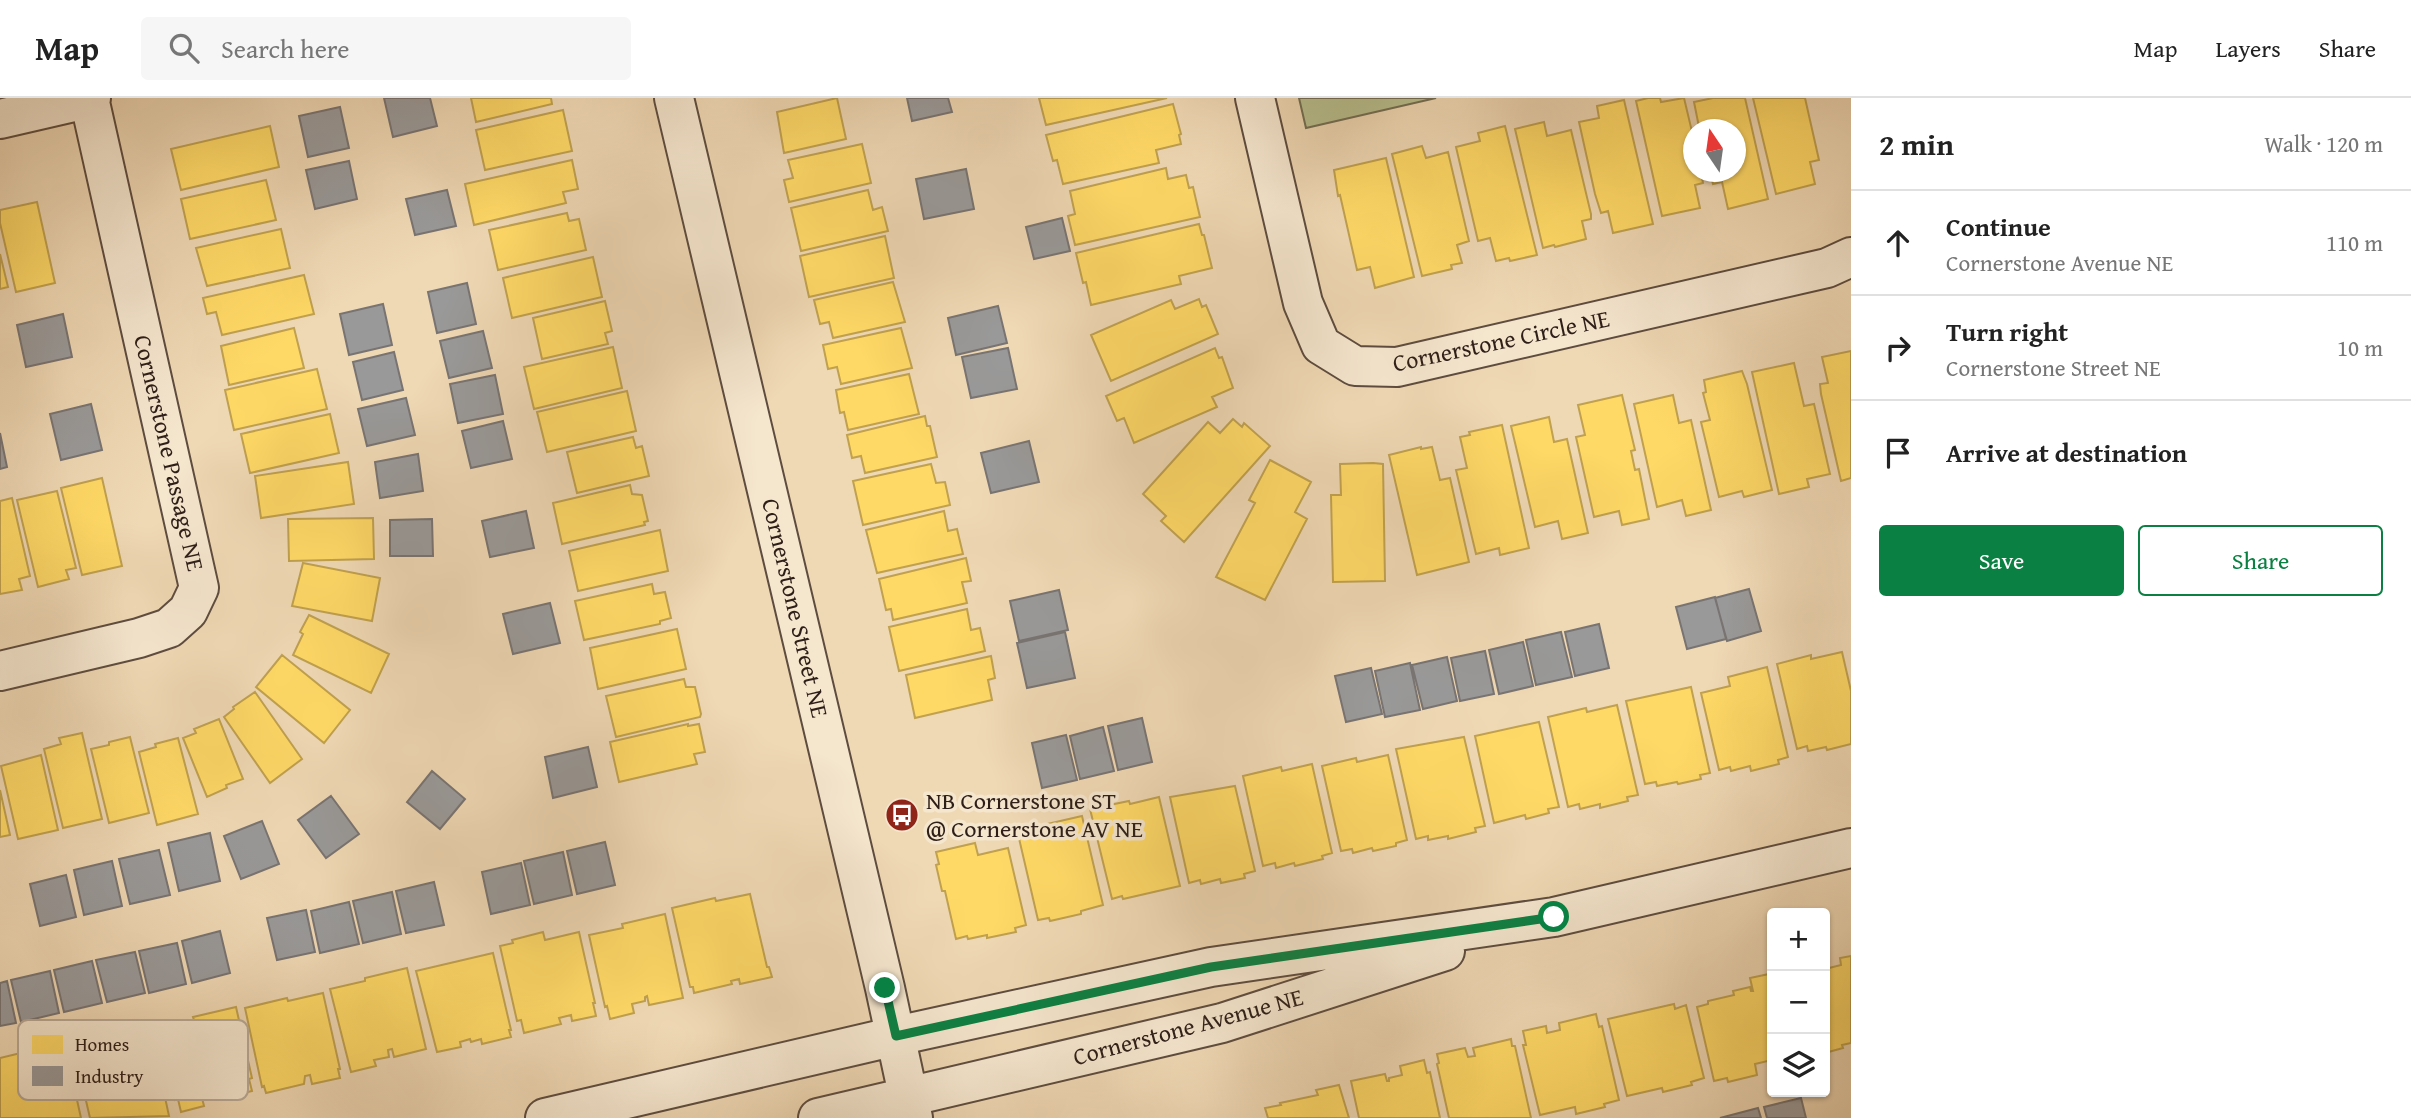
<!DOCTYPE html>
<html lang="en">
<head>
<meta charset="utf-8">
<style>
	body { margin:0; font-family:"Gentium Book Plus",serif; background:#f6f6f6; color:#222 }
	.controls { position:absolute; right:21px; bottom:21px; display:grid; overflow:hidden; border-radius:7px; box-shadow:0 2px 5px #0004 }
	.controls button { width:63px; height:63px; display:grid; place-items:center; padding:0; border:0; border-bottom:2px solid #e0e0e0; background:#fff; color:#222; font:35px sans-serif }
	.compass { position:absolute; left:1683px; top:21px; width:63px; height:63px; border-radius:50%; background:#fff; box-shadow:0 2px 5px #0004; rotate:347deg }
	.stop { position:absolute; width:21px; height:21px; margin:-16px; border:5px solid #0b8043; border-radius:50%; background:#fff }
	.stop.end { background:#0b8043; border-color:#fff; box-shadow:0 2px 7px #0008 }
	.list { margin:0; padding:0; list-style:none }
	h2 { display:flex; justify-content:space-between; align-items:center; height:91px; margin:0; padding:0 28px; font-size:30px }
	h2 small { font-size:23px; font-weight:400; color:#767676 }
	.list li { display:grid; grid-template-columns:46px 1fr auto; gap:21px; align-items:center; box-sizing:border-box; height:105px; padding:0 28px; border-top:2px solid #e0e0e0 }
	.list b { display:block; font-size:26px; white-space:nowrap }
	.list p { margin:0; font-size:23px; white-space:nowrap; color:#767676 }
	.list em { font-size:23px; font-style:normal; color:#767676 }
	.actions { display:flex; gap:14px; padding:21px 28px }
	.actions a { flex:1; padding:16px 0; border:2px solid #0b8043; border-radius:7px; text-align:center; font-size:24px; color:#0b8043 }
	.actions .main { background:#0b8043; color:#fff }
	.icon { flex:none; width:38px; height:38px; fill:none; stroke:currentColor; stroke-width:2; stroke-linecap:round; stroke-linejoin:round }
	.map { position:relative; flex:none; width:1851px; height:1020px; overflow:hidden }
	header { display:flex; align-items:center; gap:42px; box-sizing:border-box; height:98px; padding:0 35px; background:#fff; border-bottom:2px solid #e0e0e0 }
	header strong { font-size:33px }
	nav { display:flex; gap:38px; margin-inline-start:auto; font-size:24px }
	.search { width:490px; height:63px; background:#f6f6f6; display:flex; align-items:center; gap:18px; box-sizing:border-box; padding:0 24px; border-radius:7px; color:#767676; font-size:26px }
	main { display:flex }
	aside { flex:1; background:#fff }
	.map>svg:first-child { display:block }
	.green { fill:#b8bf8e; stroke:#736e53; stroke-width:2 }
	.homes { fill:#ffd966; stroke:#c0a14f; stroke-width:2 }
	.industry { fill:#999; stroke:#797472; stroke-width:2 }
	.lines { fill:none; stroke-linecap:round; stroke-linejoin:round }
	.minor-casing { stroke:#5e4c3f; stroke-width:42 }
	.tertiary-casing { stroke:#5e4c3f; stroke-width:42 }
	.minor { stroke:#f5e6ce; stroke-width:38 }
	.tertiary { stroke:#f5e6ce; stroke-width:38 }
	.route { stroke:#0b8043; stroke-width:9 }
	.labels { text-anchor:middle; stroke-width:7; stroke-linejoin:round; paint-order:stroke }
	.street-label { font-size:24px; fill:#2e1e18; stroke:#f5e6ce }
	.poi-label { font-size:24px; fill:#2e1e18; stroke:#f5e6ce; text-anchor:start }
	.key { fill:#f5e6ce; stroke:#b9aa97; stroke-width:2 }
	.key-label { font-size:19px; fill:#2e1e18 }
</style>
</head>
<body>
<header>
<strong>Map</strong>
<div class="search"><svg class="icon" aria-label="search" viewBox="0 0 24 24"><circle cx="10" cy="10" r="6"/><path d="M15 15l6 6"/></svg>Search here</div>
<nav><a>Map</a><a>Layers</a><a>Share</a></nav>
</header>
<main>
<div class="map">
<svg width="1851" height="1020" viewBox="0 0 1851 1020">
	<rect width="100%" height="100%" fill="#efd8b4"/>
	<filter id="stains"><feTurbulence type="fractalNoise" baseFrequency=".00286" numOctaves="4"/><feColorMatrix values="0 0 0 0 .2 0 0 0 0 .09 0 0 0 0 .02 0 0 0 .5 -.17"/></filter>
	<radialGradient id="worn" r=".72"><stop offset=".6" stop-color="#630" stop-opacity="0"/><stop offset="1" stop-color="#630" stop-opacity=".3"/></radialGradient>
	<!-- green -->
	<path class="green" d="M1299 0H1436L1306 30Z"/>
	<!-- homes -->
	<path class="homes" d="M471 0H551L552 6 476 24Z
		M837 0 846 41 784 55 777 14Z
		M1039 0H1167L1046 27Z
		M1648 0H1660L1661 4 1684 0 1694 42V74H1701L1703 85 1695 87 1700 110 1662 118 1636 3Z
		M1713 0H1745L1768 101 1728 111 1722 84 1713 86 1710 74H1736V32H1701L1699 29 1694 4Z
		M1753 0H1805L1819 62 1810 64 1815 86 1776 96Z
		M1624 2 1653 126 1613 135 1608 113 1601 115 1595 96 1579 24 1599 20 1597 8Z
		M1173 6 1181 36 1179 37 1181 46 1156 52 1159 65 1063 86 1057 62 1053 63 1046 37Z
		M563 12 572 53 485 72 476 32Z
		M1544 24 1547 38 1571 32 1591 116V121L1582 123 1586 141 1555 149 1554 147 1543 150 1515 31Z
		M270 28 279 69 181 92 171 51Z
		M1505 28 1537 157 1510 163 1509 160 1496 163 1490 140 1478 143 1456 49 1480 43 1478 35Z
		M862 46 871 85 789 104 784 82 793 80 788 62Z
		M1422 48 1426 60 1448 54 1469 143 1457 147 1462 165 1451 167 1452 171 1422 178 1392 56Z
		M1386 60 1414 179 1375 190 1370 169 1357 172 1340 97 1338 98 1334 72Z
		M572 62 578 91 563 94 566 105 474 127 465 86Z
		M1166 70 1168 81 1186 77 1189 90 1193 89 1200 119 1075 147 1068 118 1075 116 1070 93Z
		M266 82 276 122 190 141 181 101Z
		M868 92 873 112 882 109 888 133 801 153 791 110Z
		M37 104 55 185 16 194 0 125V112Z
		M567 115 569 123 579 121 586 152 498 172 489 132Z
		M1199 126 1202 137H1204L1212 170 1179 178 1181 186 1091 207 1086 184 1083 185 1076 155Z
		M281 131 290 170 207 188 196 150Z
		M885 138 894 180 809 199 800 158Z
		M0 156 8 189 0 191Z
		M593 159 602 199 512 220 503 180Z
		M304 177 314 216 222 237 216 214 207 216 203 200Z
		M893 184 905 224 833 240 829 224 820 226 814 202Z
		M1199 201 1202 209 1206 207 1218 236 1111 283 1091 237 1171 202 1175 211Z
		M605 203 612 233 605 235 608 246 542 261 533 220Z
		M294 230 304 270 229 287 221 248Z
		M901 230 912 270 841 286 837 269 828 271 823 247Z
		M613 249 622 290 534 311 524 269Z
		M1215 250 1219 260 1222 259 1233 290 1212 299 1217 309 1134 345 1124 320 1117 323 1106 298Z
		M1851 253V380L1841 383 1821 296 1820 286 1828 285 1822 259Z
		M1794 265 1804 308 1814 306 1830 376 1807 381 1809 389 1779 396 1752 274Z
		M317 271 327 311 234 332 225 292Z
		M1742 273 1747 286 1772 392 1744 399 1742 393 1719 399 1701 324 1710 322 1703 295 1706 294 1704 282Z
		M909 276 919 316 848 332 844 314 840 315 836 292Z
		M627 293 636 333 547 354 537 314Z
		M1622 297 1635 352 1631 353 1635 372 1639 371 1649 421 1622 427 1619 413 1594 419 1576 339 1585 337 1578 307Z
		M1673 297 1679 325 1691 322 1711 412 1686 418 1682 402 1657 409 1634 306Z
		M330 316 339 355 250 375 241 336Z
		M925 318 927 328H930L937 359 865 375 861 358 852 360 847 337Z
		M1549 319 1554 344 1567 341 1588 435 1562 441 1558 423 1535 429 1511 328Z
		M1233 321 1242 329 1244 325 1270 348 1184 444 1161 423 1166 418 1143 396 1208 324 1220 335Z
		M1502 327 1529 450 1500 457 1499 450 1476 456 1456 372 1467 370 1460 339 1470 337 1469 334Z
		M633 339 636 350 642 348 649 378 577 395 567 354Z
		M1421 349V351L1432 349 1440 382 1450 380 1469 464 1417 477 1389 357Z
		M1270 362 1311 384 1295 414 1307 421 1265 502 1216 479 1255 405 1249 402Z
		M348 364 354 406 261 420 255 378Z
		M1373 365 1383 366 1385 483 1333 484 1331 397H1341L1340 366Z
		M931 366 936 385 945 384 950 407 863 427 853 383Z
		M102 380 122 468 82 477 61 390Z
		M630 387 632 396 642 397 648 423 644 424 645 427 562 446 553 405Z
		M57 393 76 470 66 472 69 481 38 489 17 402Z
		M12 400 30 478 19 481 22 492 0 496V403Z
		M944 413 948 433 957 431 963 456 877 475 866 432Z
		M373 420 374 461 289 463 288 421Z
		M660 432 668 473 578 493 569 453Z
		M966 460 971 483 962 484 967 505 893 522 891 511 886 512 879 481Z
		M303 465 380 480 372 523 292 508Z
		M652 486 654 496 665 494 671 520 660 523V526L584 542 575 503Z
		M967 511 971 532 980 530 985 553 899 573 889 529Z
		M309 517 389 556 371 595 293 557 303 536 300 534Z
		M677 531 686 571 598 591 590 550Z
		M1842 554 1851 593V646L1827 652 1826 649 1808 653 1807 648 1797 651 1777 566 1811 557V561Z
		M282 557 350 612 324 645 256 589Z
		M991 558 995 580 988 582 992 602 915 620 906 577Z
		M1767 569 1788 659 1778 662 1779 666 1751 673 1750 668 1731 673 1730 669 1719 672 1701 595 1730 588 1728 579Z
		M684 581 686 589H695L701 616 700 619 616 639 606 598Z
		M1691 589 1710 675 1700 677 1701 681 1678 686 1677 684 1657 688 1656 684 1645 686 1626 603Z
		M255 594 302 661 270 685 224 619 234 611 233 609Z
		M1617 607 1638 697 1627 699 1628 703 1600 710V706L1580 711 1579 706 1568 709 1548 619 1586 610 1587 614Z
		M219 621 243 681 226 687 227 690 207 699 183 640 196 635 194 631Z
		M1539 624 1559 709 1548 711 1549 715 1526 721 1525 717 1494 725 1475 638Z
		M688 626V628L699 626 705 654 694 656 697 666 619 684 610 644Z
		M82 635 102 721 63 730 44 651 61 646 59 640Z
		M130 639 149 715 109 725 91 651 109 647V644Z
		M1464 639 1485 728 1475 730 1476 734 1448 741V738L1428 742V738L1416 741 1396 651Z
		M178 640 198 716 157 727 139 654 156 649 155 646Z
		M41 657 58 732 18 741 1 668Z
		M1388 657 1407 742 1396 745V748L1373 753 1372 750 1353 755 1352 751 1341 753 1322 668 1356 660 1357 664Z
		M1312 666 1332 755 1322 758 1323 761 1295 768 1294 765 1276 770 1275 765 1263 768 1243 678 1281 669 1282 673Z
		M1235 688 1255 773 1244 776 1245 780 1221 785 1220 781 1201 786 1200 782 1189 785 1170 699Z
		M0 692 10 737 0 739Z
		M1159 699 1180 788 1123 801 1122 798 1112 801 1090 711 1129 703 1130 706Z
		M1082 718 1103 807 1081 813V816L1050 823 1049 820 1038 822 1018 736 1047 730V726Z
		M975 745 978 757 1008 750 1026 827 1015 830 1016 834 987 840V837L968 841 967 838 956 841 945 793H942L936 767 939 766 936 754Z
		M750 796 767 869H769L772 879 740 886 739 881 731 883 732 886 694 895 693 889H690L672 810 715 800 716 803Z
		M665 816 683 900 649 907 647 898 645 899V903L632 906 634 915 610 921 607 908 605 909 589 837 623 830 622 826Z
		M543 834 545 842 579 834 595 905H593L596 918 572 923 571 917 559 920 561 926 524 935 521 922 517 923 500 848 513 845 512 842Z
		M493 855 511 932H509L511 939 482 946 481 941 471 944 470 941 460 944 461 949 437 954 416 873Z
		M1851 858V945L1842 947 1843 950 1825 955V871L1841 867 1840 860Z
		M407 870 426 951 394 959 392 951 388 952 389 959 374 962 376 968 351 974 330 891 365 883V880Z
		M1769 876 1772 888V962L1755 966 1757 977 1728 984 1727 980 1714 983 1697 909 1708 906V903L1734 897 1733 893 1750 889 1751 893H1753L1750 880Z
		M323 895 340 971H338L340 980 312 986 310 977 305 978 304 986 266 995 264 988 262 989 245 910 287 900 288 903Z
		M1674 906 1675 911 1686 907 1704 980 1691 984 1692 987 1663 994 1662 990 1627 998 1608 921Z
		M236 909 252 980 249 981 252 993 219 1001 217 991 215 992 216 997 202 1000 204 1008 181 1014 178 1001 175 1002 159 930 194 922 193 919Z
		M1596 916 1599 929 1602 928 1619 1002 1604 1006 1605 1009 1576 1016 1575 1009 1540 1017 1523 947H1526L1523 933 1546 928 1547 935 1560 932 1559 925Z
		M151 934 169 1018 90 1020 74 951Z
		M1511 941 1512 948H1515L1531 1020H1449L1437 966 1439 965 1437 956 1465 950 1468 959 1475 958 1473 950Z
		M66 952 81 1020H0V960L29 953 31 960Z
		M1424 962 1427 975 1430 974 1440 1020H1359L1351 983 1385 976 1387 983H1389V980L1402 977 1400 968Z
		M1339 987 1349 1020H1268L1265 1010 1281 1007 1280 1005 1318 997 1316 992Z"/>
	<!-- industry -->
	<path class="industry" d="M384 0H430L437 28 393 39Z
		M907 0H948L952 14 912 23Z
		M340 9 349 50 308 59 299 18Z
		M349 63 357 101 315 111 306 72Z
		M966 71 974 111 924 121 916 81Z
		M447 92 456 128 415 137 406 101Z
		M1062 120 1070 153 1034 161 1026 129Z
		M467 185 476 226 437 235 428 194Z
		M383 206 392 247 349 257 340 216Z
		M998 208 1007 245 956 257 948 220Z
		M63 216 72 259 26 269 17 227Z
		M483 233 492 270 449 280 440 243Z
		M1008 250 1017 291 971 300 962 259Z
		M394 254 403 292 362 302 353 264Z
		M495 277 503 316 458 325 450 286Z
		M406 300 415 337 367 348 358 311Z
		M91 306 102 352 61 362 50 316Z
		M503 323 512 361 471 370 462 333Z
		M0 335 7 369 0 371Z
		M1029 343 1039 384 991 395 981 355Z
		M418 356 423 393 380 400 375 364Z
		M526 413 534 450 490 459 482 423Z
		M432 421 433 458H390V422Z
		M1749 491 1761 533 1727 543 1715 500Z
		M1059 492 1068 532 1019 543 1010 503Z
		M1715 499 1726 541 1687 551 1676 509Z
		M550 505 560 545 513 556 503 516Z
		M1599 526 1609 570 1575 578 1565 534Z
		M1065 534 1075 580 1027 590 1017 545Z
		M1561 534 1572 579 1536 587 1526 542Z
		M1523 544 1533 588 1499 596 1489 552Z
		M1485 553 1494 596 1460 603 1451 560Z
		M1447 559 1457 603 1423 611 1412 567Z
		M1410 565 1420 612 1385 619 1375 573Z
		M1371 570 1382 616 1346 624 1335 578Z
		M1142 620 1152 664 1118 672 1108 628Z
		M1103 629 1114 673 1080 681 1070 638Z
		M1066 637 1077 682 1042 690 1032 645Z
		M588 649 597 689 553 700 545 659Z
		M432 673 465 701 440 731 407 704Z
		M331 698 359 736 326 760 298 722Z
		M262 723 279 766 241 781 224 738Z
		M210 735 220 783 179 793 168 745Z
		M605 744 615 787 577 796 567 753Z
		M159 752 170 797 130 806 119 761Z
		M563 754 572 797 534 806 524 763Z
		M112 763 122 808 84 817 74 772Z
		M521 765 530 807 491 816 482 774Z
		M66 777 76 819 40 828 30 786Z
		M434 784 444 827 406 835 396 793Z
		M392 794 401 836 363 845 353 803Z
		M349 804 359 846 320 855 311 813Z
		M306 812 315 854 277 862 267 820Z
		M220 833 230 875 192 885 182 843Z
		M177 845 186 886 149 895 139 853Z
		M135 854 145 895 107 904 96 862Z
		M92 863 102 905 64 914 54 872Z
		M50 873 59 915 21 924 11 882Z
		M7 883 16 925 0 928V885Z
		M1801 1000 1806 1020H1767L1764 1009Z
		M1758 1010 1761 1020H1720Z"/>
	<g class="lines">
		<defs>
			<path id="minor" d="M1255 0 1303 205 1321 247 1355 268 1397 269 1827 170 1851 159
				M0 21 91 0
				M0 573 139 540 169 530 188 513 199 490 89 0"/>
			<path id="tertiary" d="M674 0 885 890 913 1020
				M545 1020 896 938 1211 869 1554 819 1851 750
				M818 1020 1222 925 1445 853"/>
		</defs>
		<!-- minor casing -->
		<use href="#minor" class="minor-casing"/>
		<!-- tertiary casing -->
		<use href="#tertiary" class="tertiary-casing"/>
		<!-- minor -->
		<use href="#minor" class="minor"/>
		<!-- tertiary -->
		<use href="#tertiary" class="tertiary"/>
	</g>
	<g class="lines">
		<!-- route -->
		<path class="route" d="M885 890 896 938 1211 869 1554 819"/>
	</g>
	<!-- icons -->
	<defs>
		<symbol id="bus-disc" viewBox="-11 -11 22 22"><circle r="9.5" fill="#8f2418" stroke="#f5e6ce"/><path d="M-5-6H5V4H4V6H2V4H-2V6H-4V4H-5ZM-3.5-4V0h7V-4ZM-3.5 1.2v1.5H-2V1.2ZM2 1.2v1.5H3.5V1.2Z" fill="#fff"/></symbol>
	</defs>
	<g fill-rule="evenodd">
		<use href="#bus-disc" x="883" y="698" width="38" height="38"/>
	</g>
	<g class="labels">
		<!-- street labels -->
		<g class="street-label">
			<text transform="translate(1501 243) rotate(-12)" y="8">Cornerstone Circle NE</text>
			<text transform="translate(169 355) rotate(77)" y="8">Cornerstone Passage NE</text>
			<text transform="translate(795 510) rotate(77)" y="8">Cornerstone Street NE</text>
			<text transform="translate(1188 929) rotate(-15)" y="8">Cornerstone Avenue NE</text>
		</g>
		<!-- poi labels -->
		<g class="poi-label">
			<text x="926" y="711">NB Cornerstone ST<tspan x="926" dy="28">@ Cornerstone AV NE</tspan></text>
		</g>
	</g>
	<!-- legend -->
	<rect x="18" y="922" width="230" height="80" rx="10" class="key"/>
	<rect x="32" y="937" width="31" height="19" fill="#ffd966"/>
	<rect x="32" y="968" width="31" height="20" fill="#999"/>
	<g class="key-label">
		<text x="75" y="953">Homes</text>
		<text x="75" y="985">Industry</text>
	</g>
	<rect width="100%" height="100%" filter="url(#stains)"/>
	<rect width="100%" height="100%" fill="url(#worn)"/>
</svg>
<div class="controls">
<button>+</button>
<button>−</button>
<button><svg class="icon" aria-label="layers" viewBox="0 0 24 24"><path d="M12 4l9 5-9 5-9-5zM3 14l9 5 9-5"/></svg></button>
</div>
<svg class="compass" viewBox="-18 -18 36 36"><path d="M0-13l5 13h-10z" fill="#e53935"/><path d="M0 13l5-13h-10z" fill="#767676"/></svg>
<div class="stop" style="left:1554px;top:819px"></div>
<div class="stop end" style="left:885px;top:890px"></div>
</div>
<aside>
<h2>2 min<small>Walk · 120 m</small></h2>
<ul class="list">
<li><svg class="icon" aria-label="ahead" viewBox="0 0 24 24"><path d="M12 20V5M6 11l6-6 6 6"/></svg><div><b>Continue</b><p>Cornerstone Avenue NE</p></div><em>110 m</em></li>
<li><svg class="icon" aria-label="right" viewBox="0 0 24 24"><path d="M7 20v-9h11M14 6l5 5-5 5"/></svg><div><b>Turn right</b><p>Cornerstone Street NE</p></div><em>10 m</em></li>
<li><svg class="icon" aria-label="arrive" viewBox="0 0 24 24"><path d="M6 21V4h12l-3 4 3 4H6"/></svg><div><b>Arrive at destination</b></div></li>
</ul>
<div class="actions"><a class="main">Save</a><a>Share</a></div>
</aside>
</main>
</body>
</html>
